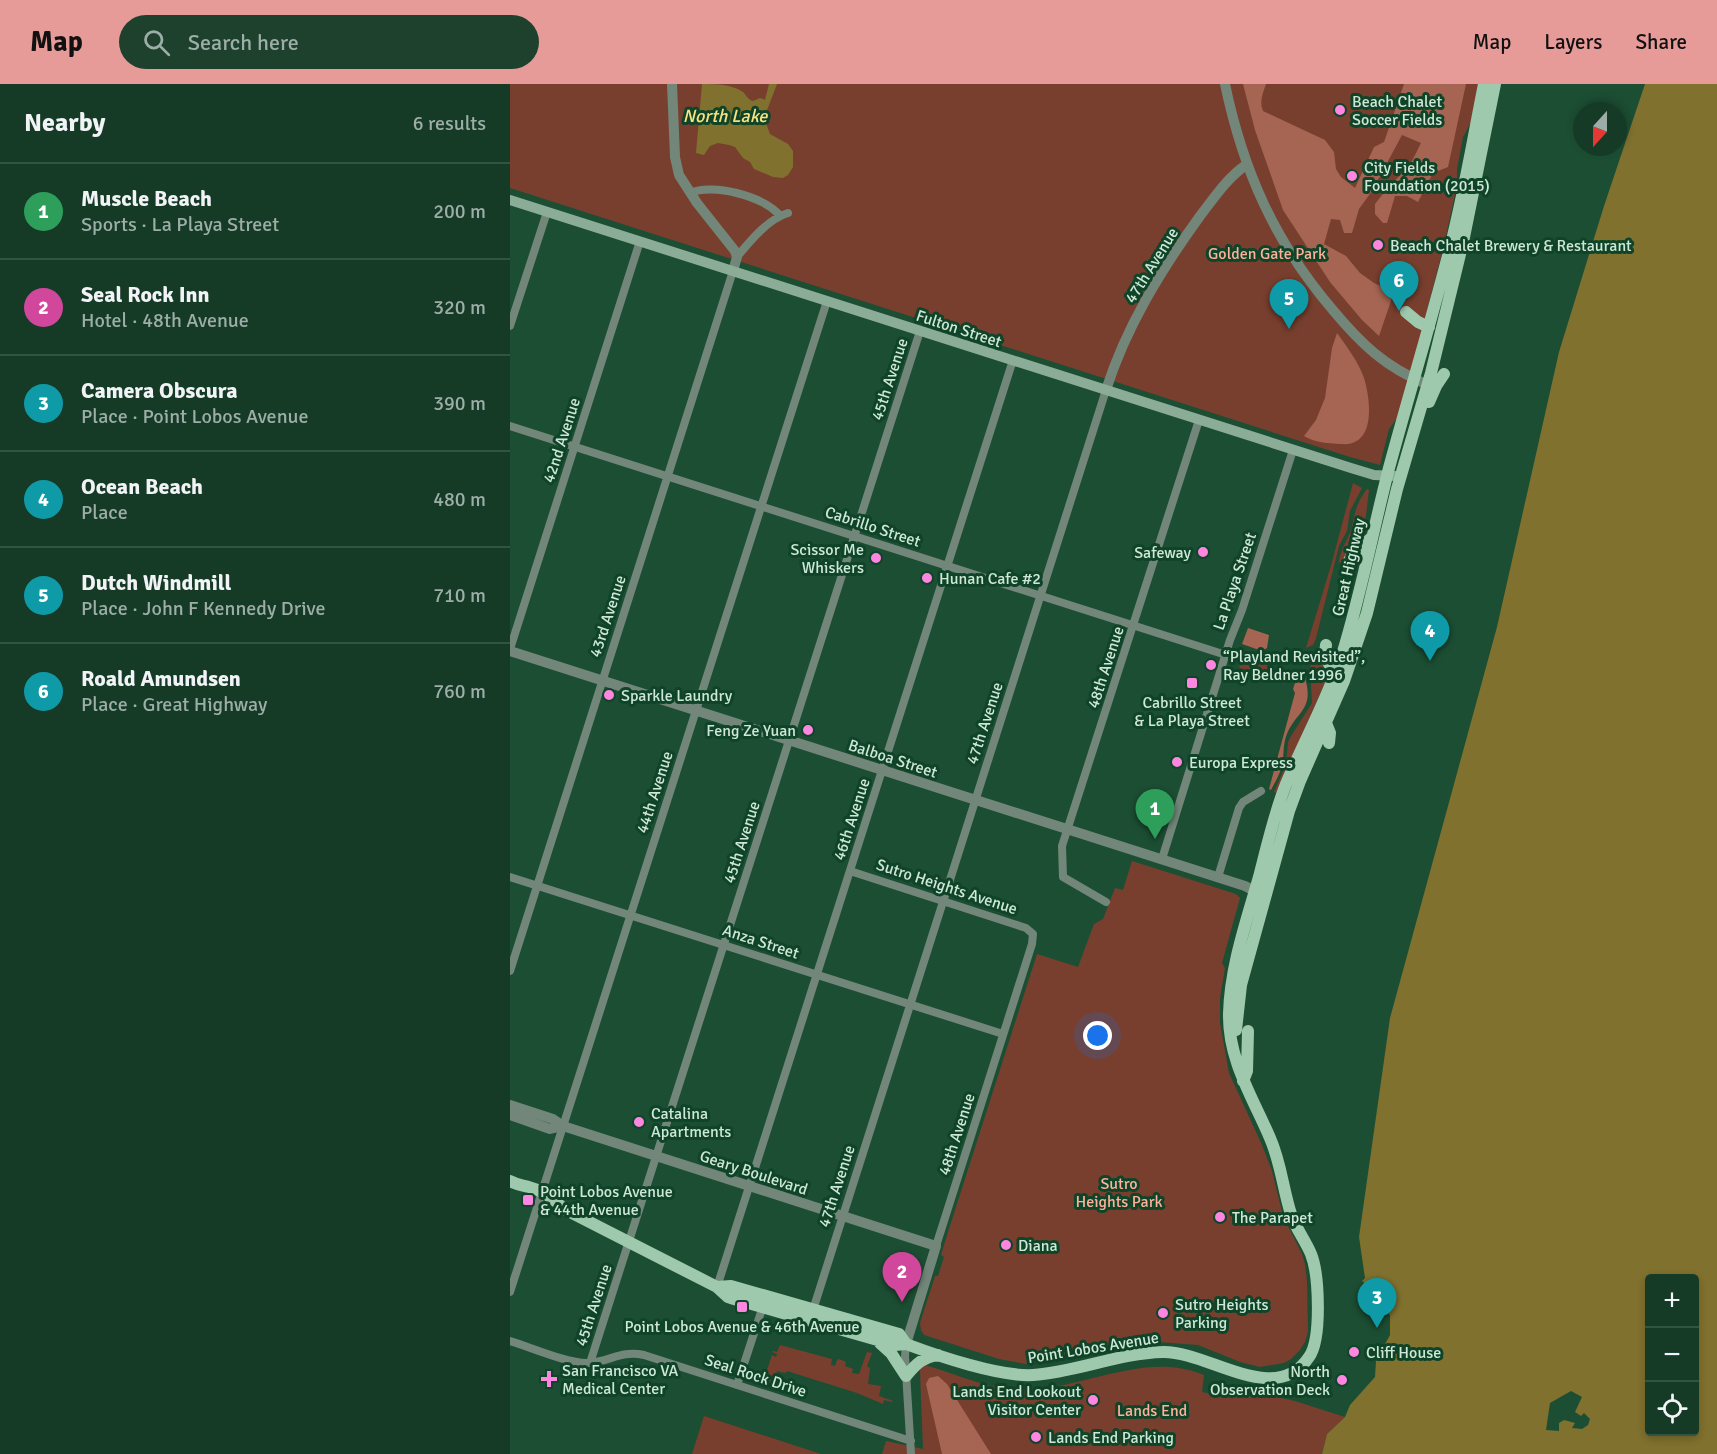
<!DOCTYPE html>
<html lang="en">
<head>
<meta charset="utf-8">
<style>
	body { margin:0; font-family:Signika,sans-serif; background:#1e412e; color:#f1f3f6 }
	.controls { position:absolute; right:18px; bottom:18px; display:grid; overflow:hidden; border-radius:6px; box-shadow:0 3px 9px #0003 }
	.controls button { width:54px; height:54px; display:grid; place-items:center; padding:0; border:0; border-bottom:2px solid #345443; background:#153a26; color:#f1f3f6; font:30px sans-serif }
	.compass { position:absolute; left:1063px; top:18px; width:54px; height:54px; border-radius:50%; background:#153a26; box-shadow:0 3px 9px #0003; rotate:201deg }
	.you { position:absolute; left:588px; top:952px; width:21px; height:21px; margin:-15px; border:4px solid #fff; border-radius:50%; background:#1a73e8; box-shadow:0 0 0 9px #1a73e833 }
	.badge { display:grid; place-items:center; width:39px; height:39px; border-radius:50%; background:#e69b98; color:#fff; font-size:20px; font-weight:700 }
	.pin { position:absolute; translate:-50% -50px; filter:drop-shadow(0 2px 3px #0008) }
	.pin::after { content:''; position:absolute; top:32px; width:21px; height:18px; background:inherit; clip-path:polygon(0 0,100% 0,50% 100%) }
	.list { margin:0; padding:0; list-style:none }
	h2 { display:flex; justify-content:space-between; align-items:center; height:78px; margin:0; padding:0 24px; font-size:26px }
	h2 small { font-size:20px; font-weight:400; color:#9dada7 }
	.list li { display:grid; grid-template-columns:39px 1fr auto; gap:18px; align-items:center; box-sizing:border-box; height:96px; padding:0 24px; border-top:2px solid #345443 }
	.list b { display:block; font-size:22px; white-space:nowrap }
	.list p { margin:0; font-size:20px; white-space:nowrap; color:#9dada7 }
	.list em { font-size:20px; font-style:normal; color:#9dada7 }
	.icon { flex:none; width:33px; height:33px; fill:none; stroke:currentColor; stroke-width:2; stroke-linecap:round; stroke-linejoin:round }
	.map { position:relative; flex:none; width:1207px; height:1370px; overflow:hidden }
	header { display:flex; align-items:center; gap:36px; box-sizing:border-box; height:84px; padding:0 30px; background:#e69b98; color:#111 }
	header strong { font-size:28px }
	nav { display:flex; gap:33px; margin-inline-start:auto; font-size:21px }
	.search { width:420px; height:54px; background:#1e412e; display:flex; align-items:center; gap:15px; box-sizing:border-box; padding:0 21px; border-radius:33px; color:#9dada7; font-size:22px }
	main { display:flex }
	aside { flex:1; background:#153a26 }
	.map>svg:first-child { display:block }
	.green { fill:#793f2e }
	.forest { fill:#a56552 }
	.water { fill:#80712e; fill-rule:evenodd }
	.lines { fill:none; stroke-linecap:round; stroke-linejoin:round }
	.minor { stroke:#728779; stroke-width:8 }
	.tertiary { stroke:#728779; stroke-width:10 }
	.secondary { stroke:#8bad97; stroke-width:10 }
	.primary { stroke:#9ec9ad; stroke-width:12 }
	.poi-dot { fill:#fd86e1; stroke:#0f4429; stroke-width:2 }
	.labels { text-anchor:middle; stroke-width:6; stroke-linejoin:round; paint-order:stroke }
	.poi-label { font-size:16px; fill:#cee7d6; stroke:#0f4429; text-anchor:start }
	.park-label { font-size:16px; fill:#feb19b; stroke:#0f4429 }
	.street-label { font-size:16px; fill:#cee7d6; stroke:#0f4429 }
	.water-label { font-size:18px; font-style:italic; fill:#f8e282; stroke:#0f4429 }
</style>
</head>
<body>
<header>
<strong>Map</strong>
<div class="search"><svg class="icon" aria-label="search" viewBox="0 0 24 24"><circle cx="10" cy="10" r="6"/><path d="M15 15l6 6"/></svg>Search here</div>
<nav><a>Map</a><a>Layers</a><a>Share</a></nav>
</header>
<main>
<aside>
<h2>Nearby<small>6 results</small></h2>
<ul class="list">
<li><span class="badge" style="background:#2e9e5b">1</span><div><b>Muscle Beach</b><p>Sports · La Playa Street</p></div><em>200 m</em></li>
<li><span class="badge" style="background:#d1479c">2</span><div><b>Seal Rock Inn</b><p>Hotel · 48th Avenue</p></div><em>320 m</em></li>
<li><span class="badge" style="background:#0f9aa8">3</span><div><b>Camera Obscura</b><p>Place · Point Lobos Avenue</p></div><em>390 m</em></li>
<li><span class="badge" style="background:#0f9aa8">4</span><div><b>Ocean Beach</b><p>Place</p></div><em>480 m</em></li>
<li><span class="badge" style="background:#0f9aa8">5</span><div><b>Dutch Windmill</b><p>Place · John F Kennedy Drive</p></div><em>710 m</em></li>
<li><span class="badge" style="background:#0f9aa8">6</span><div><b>Roald Amundsen</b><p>Place · Great Highway</p></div><em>760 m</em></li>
</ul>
</aside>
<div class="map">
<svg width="1207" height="1370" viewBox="0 0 1207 1370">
	<rect width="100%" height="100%" fill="#1c4e33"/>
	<!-- green -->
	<path class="green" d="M0 0H968L961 38 953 53 947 85V101L934 161 904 277 887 334 879 345 870 381 840 373 0 104Z
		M843 399 852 404 840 427 837 447 829 462 806 554 803 561 796 564 822 478Z
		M857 405 859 406 853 456 834 480 829 478C830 466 837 457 841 446 845 429 846 419 857 405Z
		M747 572 753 574 762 591 772 595 775 600 730 584 729 582Z
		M810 577 816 580 818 592 766 709 764 708 776 680 778 658 781 652 802 619 800 584 801 581Z
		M622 777 726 810 730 814 712 879 715 884 710 914V939L719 989 752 1061 762 1087 773 1132 792 1170 795 1180 797 1197 798 1248 795 1258 790 1266 781 1275 774 1279 750 1283 730 1278 688 1261 635 1257 516 1280 489 1275 414 1251 411 1246 410 1239 425 1192H428L434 1173 431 1171 438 1148 527 870 568 883 584 840 593 835 605 804 613 806Z
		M270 1261 322 1275 321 1281 325 1282 327 1276 329 1275 336 1278 335 1282 343 1285 342 1289 349 1290 357 1268 362 1269 357 1282 360 1284 358 1300 371 1302 369 1312 383 1317 382 1318 374 1316 373 1320 347 1309 277 1287 275 1289 267 1287 263 1301 256 1299 258 1290 256 1289 262 1271 266 1273 267 1270 262 1268 263 1267 267 1268Z
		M415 1281C446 1290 480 1306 513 1306 573 1306 634 1266 694 1291L692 1308 717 1313 720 1303 785 1317 835 1333 817 1350 812 1370H372L376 1357 413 1365 410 1288V1285Z
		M194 1332 311 1370H182Z"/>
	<!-- forest -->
	<path class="forest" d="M733 0H756C753 9 749 17 753 27L815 56 824 68 826 85 831 93 845 104 864 63 874 58 894 0H956L938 83 923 89 908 118 897 112H885L877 139H873L865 130V120L879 102 899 83 911 59 892 51 862 107 849 125 842 149H834L830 136 821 135 814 160 836 172 850 189 864 199 884 208 869 252 852 236 820 198 773 126 745 46Z
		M827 249C837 263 848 277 854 294 861 317 866 363 831 360 818 359 805 359 794 352L806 336 815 314 822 264Z
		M738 544 759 551 757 564 752 567 732 560Z
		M793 588C808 629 783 626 775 656 773 664 774 672 772 680 771 689 765 698 761 706L759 705 785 609 783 605 788 590Z
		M428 1292 437 1300 481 1370H432L416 1300 419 1294Z"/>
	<!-- water -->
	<path class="water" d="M192 0C207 0 221 0 233 8 237 12 237 15 243 17L250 14 255 16 259 0H267L254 34 260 50 278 60 283 67V83L278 91 273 94 263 93 244 85 240 78 233 74 225 63 219 61 208 59 200 62 194 71 186 69Z
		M1135 0H1207V1370H812L817 1350 835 1333 840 1321 865 1293 866 1277 880 1251V1231L872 1224 860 1225 854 1213 858 1202 852 1197 855 1194 849 1153 880 934 987 543 1049 268 1094 122ZM1140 1194H1184V1348H1140ZM1061 1307 1072 1313 1065 1328 1071 1332 1074 1329 1080 1335 1078 1341 1072 1345 1062 1344 1065 1339 1054 1336 1049 1339V1347L1036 1346 1040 1319Z"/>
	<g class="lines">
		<!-- minor -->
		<path class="minor" d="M180 109C202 99 255 112 270 132
			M227 173C240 157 258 135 278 129
			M0 242 37 128
			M0 342 716 571
			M0 565 130 157
			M652 775 720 556 732 526 783 366
			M340 787 516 844 523 850 522 860 426 1162
			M0 793 493 950
			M708 793 729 724 733 718 751 707
			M596 818 553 793 552 762 689 336
			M0 887 223 187
			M207 1203 503 276
			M0 1208 317 217
			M302 1229 596 306
			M0 1257C20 1263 59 1280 78 1279 100 1278 110 1266 134 1271L401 1357
			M396 1260 395 1272 401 1370
			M80 1279 410 247
			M227 1301 254 1219"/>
		<!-- tertiary -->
		<path class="tertiary" d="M162 0 165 73 169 91 187 119 225 167 227 173 223 187
			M715 0C733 86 764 157 822 225 851 260 875 283 918 301
			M596 306C616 243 651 186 690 132 704 114 717 94 736 81
			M0 567 735 802 750 810
			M0 1021 43 1035 53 1042 426 1162 396 1260
			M0 1031 40 1045 53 1042"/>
		<!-- secondary -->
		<path class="secondary" d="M0 116 841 384 864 391 885 392"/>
		<!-- primary -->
		<path class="primary" d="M896 228 908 238 919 243
			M919 318 926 302 934 290
			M837 481 841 473 862 453
			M816 561 815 570 824 592
			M816 639 820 649 819 659
			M726 946 731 901 779 727 790 697 834 597 857 529 887 405 921 289 953 158 985 0
			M733 997 737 987 738 947
			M0 1097C7 1101 12 1101 19 1103 32 1106 45 1116 54 1125L207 1203 218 1213 224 1215 385 1261 396 1260C428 1272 490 1293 523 1291 567 1288 609 1269 653 1268 698 1267 765 1324 799 1273 812 1255 809 1190 801 1170 795 1156 786 1145 781 1130 773 1105 771 1079 760 1054 743 1014 718 976 719 930 720 884 736 838 749 793 757 762 764 730 776 700 794 657 817 616 832 571 851 510 863 446 879 384 899 310 921 238 940 164 954 110 963 55 974 0
			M207 1203 221 1202 389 1250 396 1260
			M370 1259 381 1269 396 1292C406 1280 413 1273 428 1271"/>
	</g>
	<!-- markers -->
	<g class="poi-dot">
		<circle cx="830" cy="26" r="6"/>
		<circle cx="842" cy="92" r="6"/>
		<circle cx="868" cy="161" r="6"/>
		<circle cx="693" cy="468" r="6"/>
		<circle cx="366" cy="474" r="6"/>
		<circle cx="417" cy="494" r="6"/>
		<circle cx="701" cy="581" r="6"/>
		<rect x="676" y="593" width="12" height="12" rx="3"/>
		<circle cx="99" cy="611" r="6"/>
		<circle cx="298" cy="646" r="6"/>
		<circle cx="667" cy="678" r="6"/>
		<circle cx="129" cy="1038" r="6"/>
		<rect x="12" y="1110" width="12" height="12" rx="3"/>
		<circle cx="710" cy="1133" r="6"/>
		<circle cx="496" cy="1161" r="6"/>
		<rect x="226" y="1217" width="12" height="12" rx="3"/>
		<circle cx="653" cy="1229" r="6"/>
		<circle cx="844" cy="1268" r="6"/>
		<path d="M36 1286h6v6h6v6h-6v6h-6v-6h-6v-6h6z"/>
		<circle cx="832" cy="1296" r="6"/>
		<circle cx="583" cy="1316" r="6"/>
		<circle cx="526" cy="1353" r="6"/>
	</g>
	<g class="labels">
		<!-- poi labels -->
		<g class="poi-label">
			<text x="842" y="23">Beach Chalet<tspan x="842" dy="18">Soccer Fields</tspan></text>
			<text x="854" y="89">City Fields<tspan x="854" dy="18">Foundation (2015)</tspan></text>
			<text x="880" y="167">Beach Chalet Brewery &amp; Restaurant</text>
			<text x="354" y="471" text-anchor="end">Scissor Me<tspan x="354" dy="18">Whiskers</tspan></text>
			<text x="681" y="474" text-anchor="end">Safeway</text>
			<text x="429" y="500">Hunan Cafe #2</text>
			<text x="713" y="578">“Playland Revisited”,<tspan x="713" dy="18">Ray Beldner 1996</tspan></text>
			<text x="111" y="617">Sparkle Laundry</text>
			<text x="682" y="624" text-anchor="middle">Cabrillo Street<tspan x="682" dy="18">&amp; La Playa Street</tspan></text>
			<text x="286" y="652" text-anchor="end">Feng Ze Yuan</text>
			<text x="679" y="684">Europa Express</text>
			<text x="141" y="1035">Catalina<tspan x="141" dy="18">Apartments</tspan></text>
			<text x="30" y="1113">Point Lobos Avenue<tspan x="30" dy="18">&amp; 44th Avenue</tspan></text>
			<text x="722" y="1139">The Parapet</text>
			<text x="508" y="1167">Diana</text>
			<text x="665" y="1226">Sutro Heights<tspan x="665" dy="18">Parking</tspan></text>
			<text x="232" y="1248" text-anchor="middle">Point Lobos Avenue &amp; 46th Avenue</text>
			<text x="856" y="1274">Cliff House</text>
			<text x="52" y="1292">San Francisco VA<tspan x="52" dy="18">Medical Center</tspan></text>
			<text x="820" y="1293" text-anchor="end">North<tspan x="820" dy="18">Observation Deck</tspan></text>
			<text x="571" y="1313" text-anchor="end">Lands End Lookout<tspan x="571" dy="18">Visitor Center</tspan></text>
			<text x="538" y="1359">Lands End Parking</text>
		</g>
		<!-- park labels -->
		<g class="park-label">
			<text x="757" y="175">Golden Gate Park</text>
			<text x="609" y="1105">Sutro<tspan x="609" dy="18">Heights Park</tspan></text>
			<text x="642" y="1332">Lands End</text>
		</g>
		<!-- street labels -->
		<g class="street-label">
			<text transform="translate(641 181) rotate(-58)" y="6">47th Avenue</text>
			<text transform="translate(449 244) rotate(18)" y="6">Fulton Street</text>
			<text transform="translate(379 295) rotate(-72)" y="6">45th Avenue</text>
			<text transform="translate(51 356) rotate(-72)" y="6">42nd Avenue</text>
			<text transform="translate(363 442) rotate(18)" y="6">Cabrillo Street</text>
			<text transform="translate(838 483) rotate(-77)" y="6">Great Highway</text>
			<text transform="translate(724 497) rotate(-71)" y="6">La Playa Street</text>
			<text transform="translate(97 532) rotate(-72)" y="6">43rd Avenue</text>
			<text transform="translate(595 583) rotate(-72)" y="6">48th Avenue</text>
			<text transform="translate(474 639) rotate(-72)" y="6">47th Avenue</text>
			<text transform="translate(383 674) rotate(18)" y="6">Balboa Street</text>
			<text transform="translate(144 708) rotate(-72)" y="6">44th Avenue</text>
			<text transform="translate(341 735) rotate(-72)" y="6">46th Avenue</text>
			<text transform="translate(231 758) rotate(-72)" y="6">45th Avenue</text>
			<text transform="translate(437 802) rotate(18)" y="6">Sutro Heights Avenue</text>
			<text transform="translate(251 857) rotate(18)" y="6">Anza Street</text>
			<text transform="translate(446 1050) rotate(-72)" y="6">48th Avenue</text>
			<text transform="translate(244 1088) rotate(18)" y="6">Geary Boulevard</text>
			<text transform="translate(326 1102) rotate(-72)" y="6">47th Avenue</text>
			<text transform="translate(83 1221) rotate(-72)" y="6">45th Avenue</text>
			<text transform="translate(583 1263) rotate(-9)" y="6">Point Lobos Avenue</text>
			<text transform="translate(246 1291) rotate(18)" y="6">Seal Rock Drive</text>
		</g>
		<!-- water labels -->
		<g class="water-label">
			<text x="215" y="38">North Lake</text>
		</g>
	</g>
</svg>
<div class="controls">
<button>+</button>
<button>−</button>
<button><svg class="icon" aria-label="locate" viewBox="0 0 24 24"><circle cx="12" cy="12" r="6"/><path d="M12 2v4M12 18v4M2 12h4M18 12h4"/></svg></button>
</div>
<svg class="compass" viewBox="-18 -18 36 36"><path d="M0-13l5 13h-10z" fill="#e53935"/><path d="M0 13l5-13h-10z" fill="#9dada7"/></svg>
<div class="you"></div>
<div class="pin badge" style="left:645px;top:755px;background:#2e9e5b">1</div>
<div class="pin badge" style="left:392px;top:1218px;background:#d1479c">2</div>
<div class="pin badge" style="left:867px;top:1244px;background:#0f9aa8">3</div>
<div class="pin badge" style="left:920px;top:577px;background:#0f9aa8">4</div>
<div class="pin badge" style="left:779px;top:245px;background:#0f9aa8">5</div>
<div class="pin badge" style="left:889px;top:227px;background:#0f9aa8">6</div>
</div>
</main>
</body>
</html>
